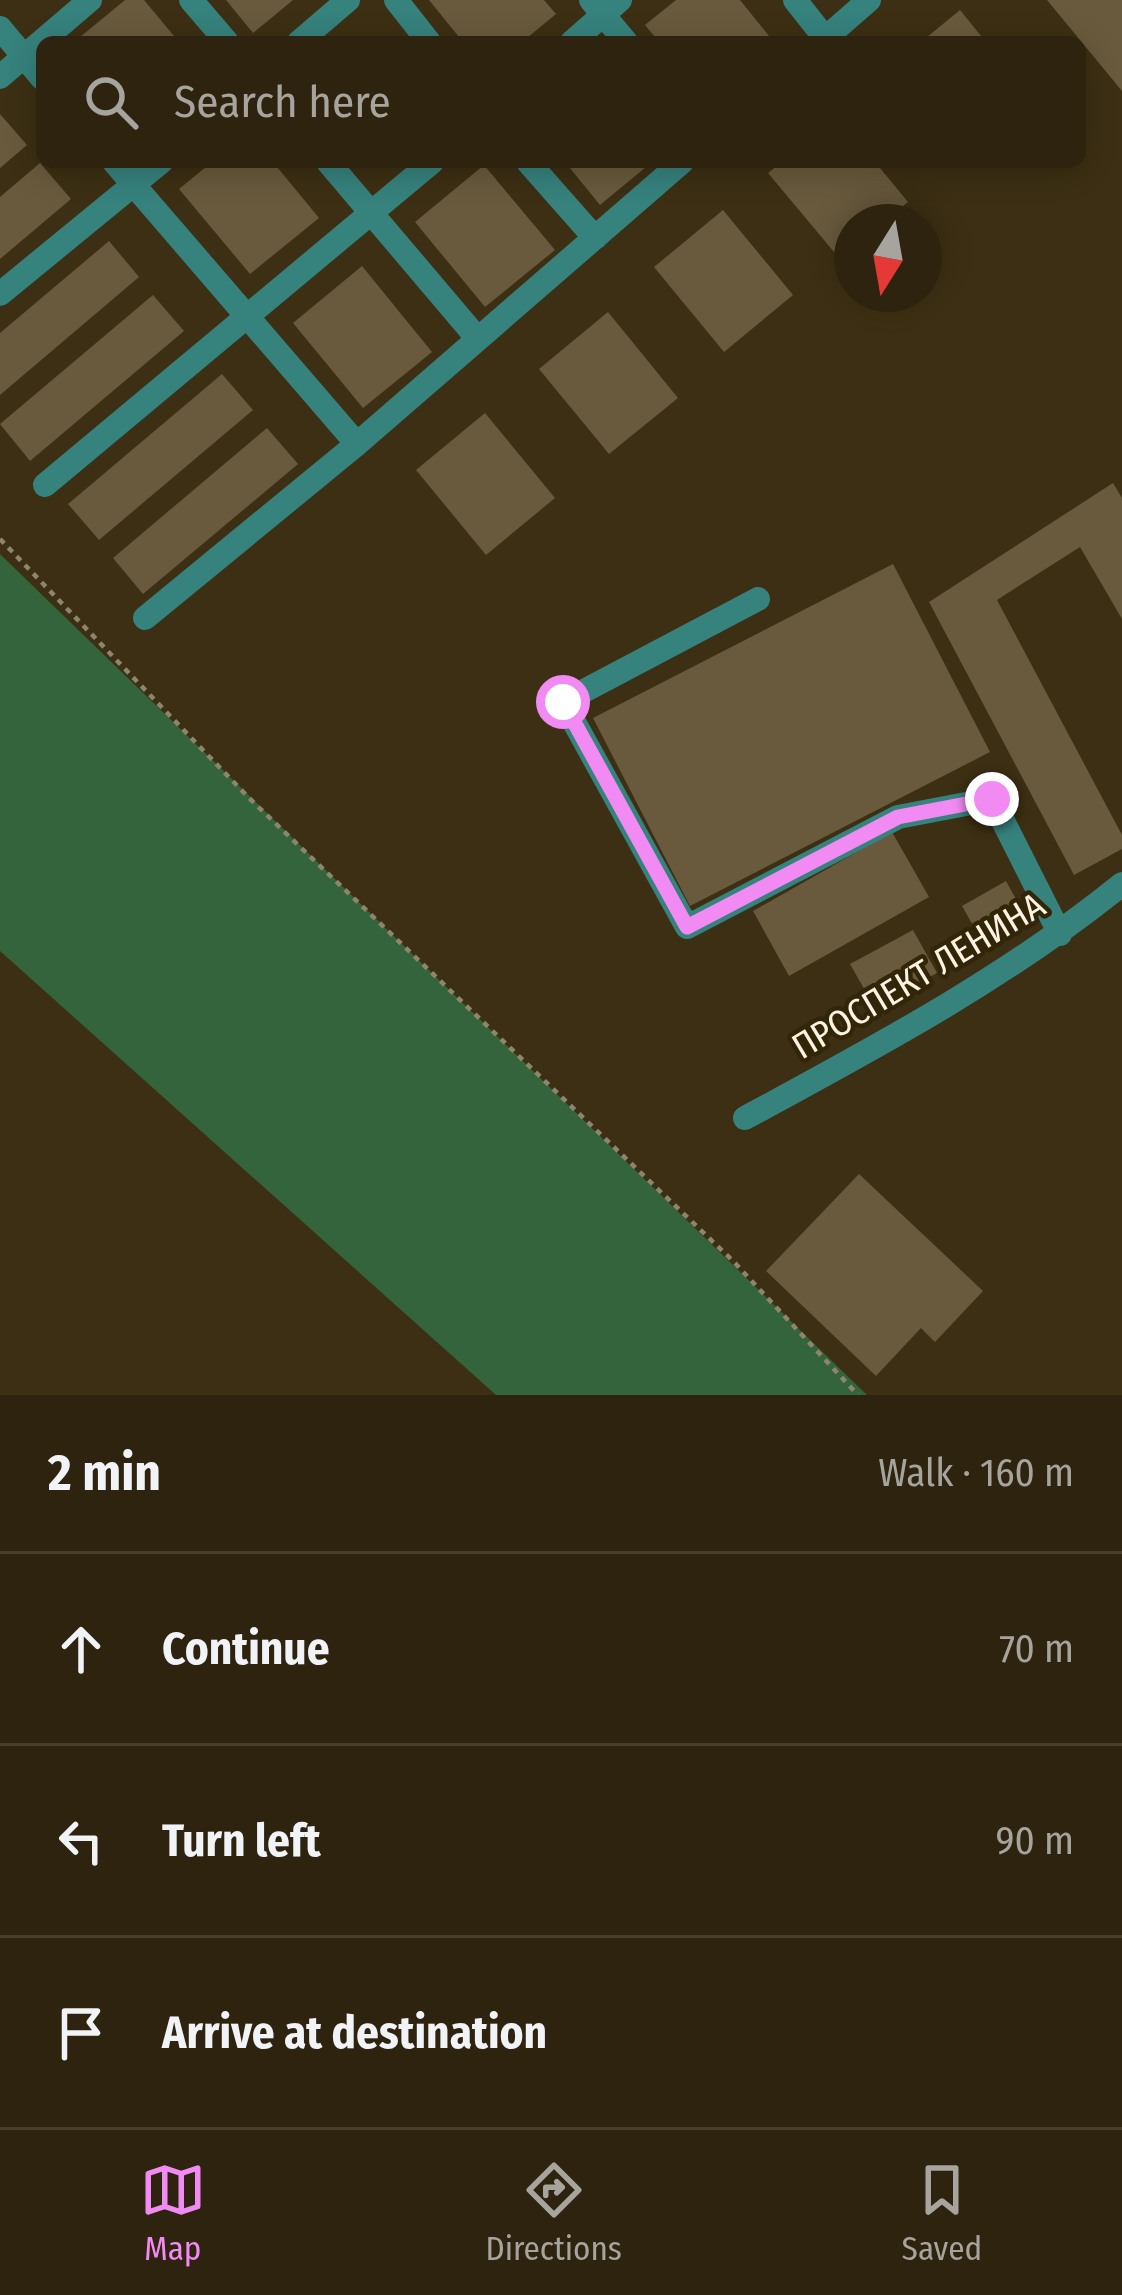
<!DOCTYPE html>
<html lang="en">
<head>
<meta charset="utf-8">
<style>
	body { margin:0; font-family:"Fira Sans Condensed",sans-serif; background:#352b17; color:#f1f3f6 }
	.compass { position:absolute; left:834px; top:204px; width:108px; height:108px; border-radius:50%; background:#2d230e; box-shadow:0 6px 30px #0003; rotate:191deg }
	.stop { position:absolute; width:36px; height:36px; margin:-27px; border:9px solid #f28af3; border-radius:50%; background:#fff }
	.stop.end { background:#f28af3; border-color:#fff; box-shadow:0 3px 12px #0008 }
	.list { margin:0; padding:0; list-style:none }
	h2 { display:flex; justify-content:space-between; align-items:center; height:156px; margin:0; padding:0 48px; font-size:51px }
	h2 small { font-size:39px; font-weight:400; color:#a7a49e }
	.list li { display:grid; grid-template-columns:78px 1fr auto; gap:36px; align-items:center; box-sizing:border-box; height:192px; padding:0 48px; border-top:3px solid #48402e }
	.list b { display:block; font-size:45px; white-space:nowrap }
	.list em { font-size:39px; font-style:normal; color:#a7a49e }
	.icon { flex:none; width:66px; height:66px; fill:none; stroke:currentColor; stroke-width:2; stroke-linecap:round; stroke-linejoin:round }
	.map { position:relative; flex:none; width:1122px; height:1395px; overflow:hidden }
	.search { position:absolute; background:#2d230e; box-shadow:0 6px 30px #0003; left:36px; right:36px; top:36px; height:132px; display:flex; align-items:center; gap:30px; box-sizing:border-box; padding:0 42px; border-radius:18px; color:#a7a49e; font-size:45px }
	.sheet { height:732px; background:#2d230e }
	nav { display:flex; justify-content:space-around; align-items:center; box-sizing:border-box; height:168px; border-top:3px solid #48402e; background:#2d230e; font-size:33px; color:#a7a49e }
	nav a { display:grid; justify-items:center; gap:6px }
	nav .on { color:#f28af3 }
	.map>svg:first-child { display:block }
	.green { fill:#33643c }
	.building { fill:#695a3d }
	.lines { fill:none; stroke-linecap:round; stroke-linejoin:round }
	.path { stroke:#8f846d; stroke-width:4.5; stroke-dasharray:6 6; stroke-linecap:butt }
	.minor { stroke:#36827d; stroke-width:24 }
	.route { stroke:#f28af3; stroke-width:15 }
	.labels { text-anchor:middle; stroke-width:9; stroke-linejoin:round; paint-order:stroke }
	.street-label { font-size:36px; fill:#fcf4e3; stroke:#322508 }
</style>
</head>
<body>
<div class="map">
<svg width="1122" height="1395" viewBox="0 0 1122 1395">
	<rect width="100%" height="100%" fill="#3c2f13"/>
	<!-- green -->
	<path class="green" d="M0 554 867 1395H496L0 951Z"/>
	<!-- building -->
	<path class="building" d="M125 0H144L179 42H74Z
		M226 0H293L253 33Z
		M429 0H544L556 14 522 42H463Z
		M676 0H740L774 42H659L645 25Z
		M1047 0H1122V91Z
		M960 10 986 42H921Z
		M0 114 27 145 0 168Z
		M212 162H273L319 218 250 274 179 189Z
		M565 162H652L600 205Z
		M782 162H875L908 202 883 222H852V247L839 258 768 173Z
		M40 163 71 199 0 259V197Z
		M484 165 555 250 485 307 415 222Z
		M723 210 793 295 724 352 654 267Z
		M109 241 139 277 0 395V333Z
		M362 266 432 352 363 408 293 323Z
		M153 295 184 331 30 461 0 424Z
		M608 312 678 398 609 454 539 369Z
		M222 374 253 410 99 540 68 504Z
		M485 413 555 498 486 555 416 470Z
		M267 428 298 464 143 594 113 558Z
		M1113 483 1122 498V619L1080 547 997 600 1122 835V849L1074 875 929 602Z
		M893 564 990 752 690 906 593 718Z
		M892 832 929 897 789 976 753 911Z
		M1006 881 1027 919 983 943 962 906Z
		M913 930 937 973 875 1008 850 964Z
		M859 1174 983 1291 935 1342 921 1328 876 1376 766 1271Z"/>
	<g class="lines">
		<!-- path -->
		<path class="path" d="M0 539 249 798 733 1261 858 1395"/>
		<!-- minor -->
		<path class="minor" d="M191 0 227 42
			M396 0 429 42
			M591 0 626 42
			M795 0 825 38
			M0 28 42 78
			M299 42 348 0
			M572 42 620 0
			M821 42 869 0
			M0 77 90 0
			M114 162 357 444
			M328 162 478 339
			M528 162 595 238
			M0 294 161 162
			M45 485 432 162
			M758 599 563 702 687 927 898 817 992 799 1060 934
			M145 618 357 444 682 162
			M745 1118C876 1047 1006 978 1122 884"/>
	</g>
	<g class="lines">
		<!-- route -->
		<path class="route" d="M563 702 687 927 898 817 992 799"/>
	</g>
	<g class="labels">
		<!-- street labels -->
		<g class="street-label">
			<text transform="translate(918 975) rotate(-31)" y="13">ПРОСПЕКТ ЛЕНИНА</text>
		</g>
	</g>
</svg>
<svg class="compass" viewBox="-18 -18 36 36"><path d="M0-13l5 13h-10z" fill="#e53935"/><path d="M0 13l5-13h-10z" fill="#a7a49e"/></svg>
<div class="stop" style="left:563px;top:702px"></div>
<div class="stop end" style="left:992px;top:799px"></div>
<div class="search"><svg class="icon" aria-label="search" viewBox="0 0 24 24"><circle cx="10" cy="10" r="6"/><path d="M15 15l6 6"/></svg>Search here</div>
</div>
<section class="sheet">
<h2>2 min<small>Walk · 160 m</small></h2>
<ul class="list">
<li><svg class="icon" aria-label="ahead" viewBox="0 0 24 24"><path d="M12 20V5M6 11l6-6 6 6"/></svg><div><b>Continue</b></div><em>70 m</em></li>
<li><svg class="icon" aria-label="left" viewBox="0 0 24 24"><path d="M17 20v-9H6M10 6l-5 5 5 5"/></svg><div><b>Turn left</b></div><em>90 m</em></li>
<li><svg class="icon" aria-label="arrive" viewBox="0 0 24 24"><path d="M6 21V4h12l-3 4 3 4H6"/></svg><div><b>Arrive at destination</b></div></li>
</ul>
</section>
<nav>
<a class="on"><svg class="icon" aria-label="map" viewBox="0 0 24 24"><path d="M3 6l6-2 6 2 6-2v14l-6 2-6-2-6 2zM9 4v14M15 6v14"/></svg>Map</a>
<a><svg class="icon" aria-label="directions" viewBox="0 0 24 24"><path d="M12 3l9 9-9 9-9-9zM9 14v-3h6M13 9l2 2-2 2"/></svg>Directions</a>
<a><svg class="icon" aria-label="saved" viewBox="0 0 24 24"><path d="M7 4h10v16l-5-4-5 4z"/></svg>Saved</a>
</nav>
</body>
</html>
